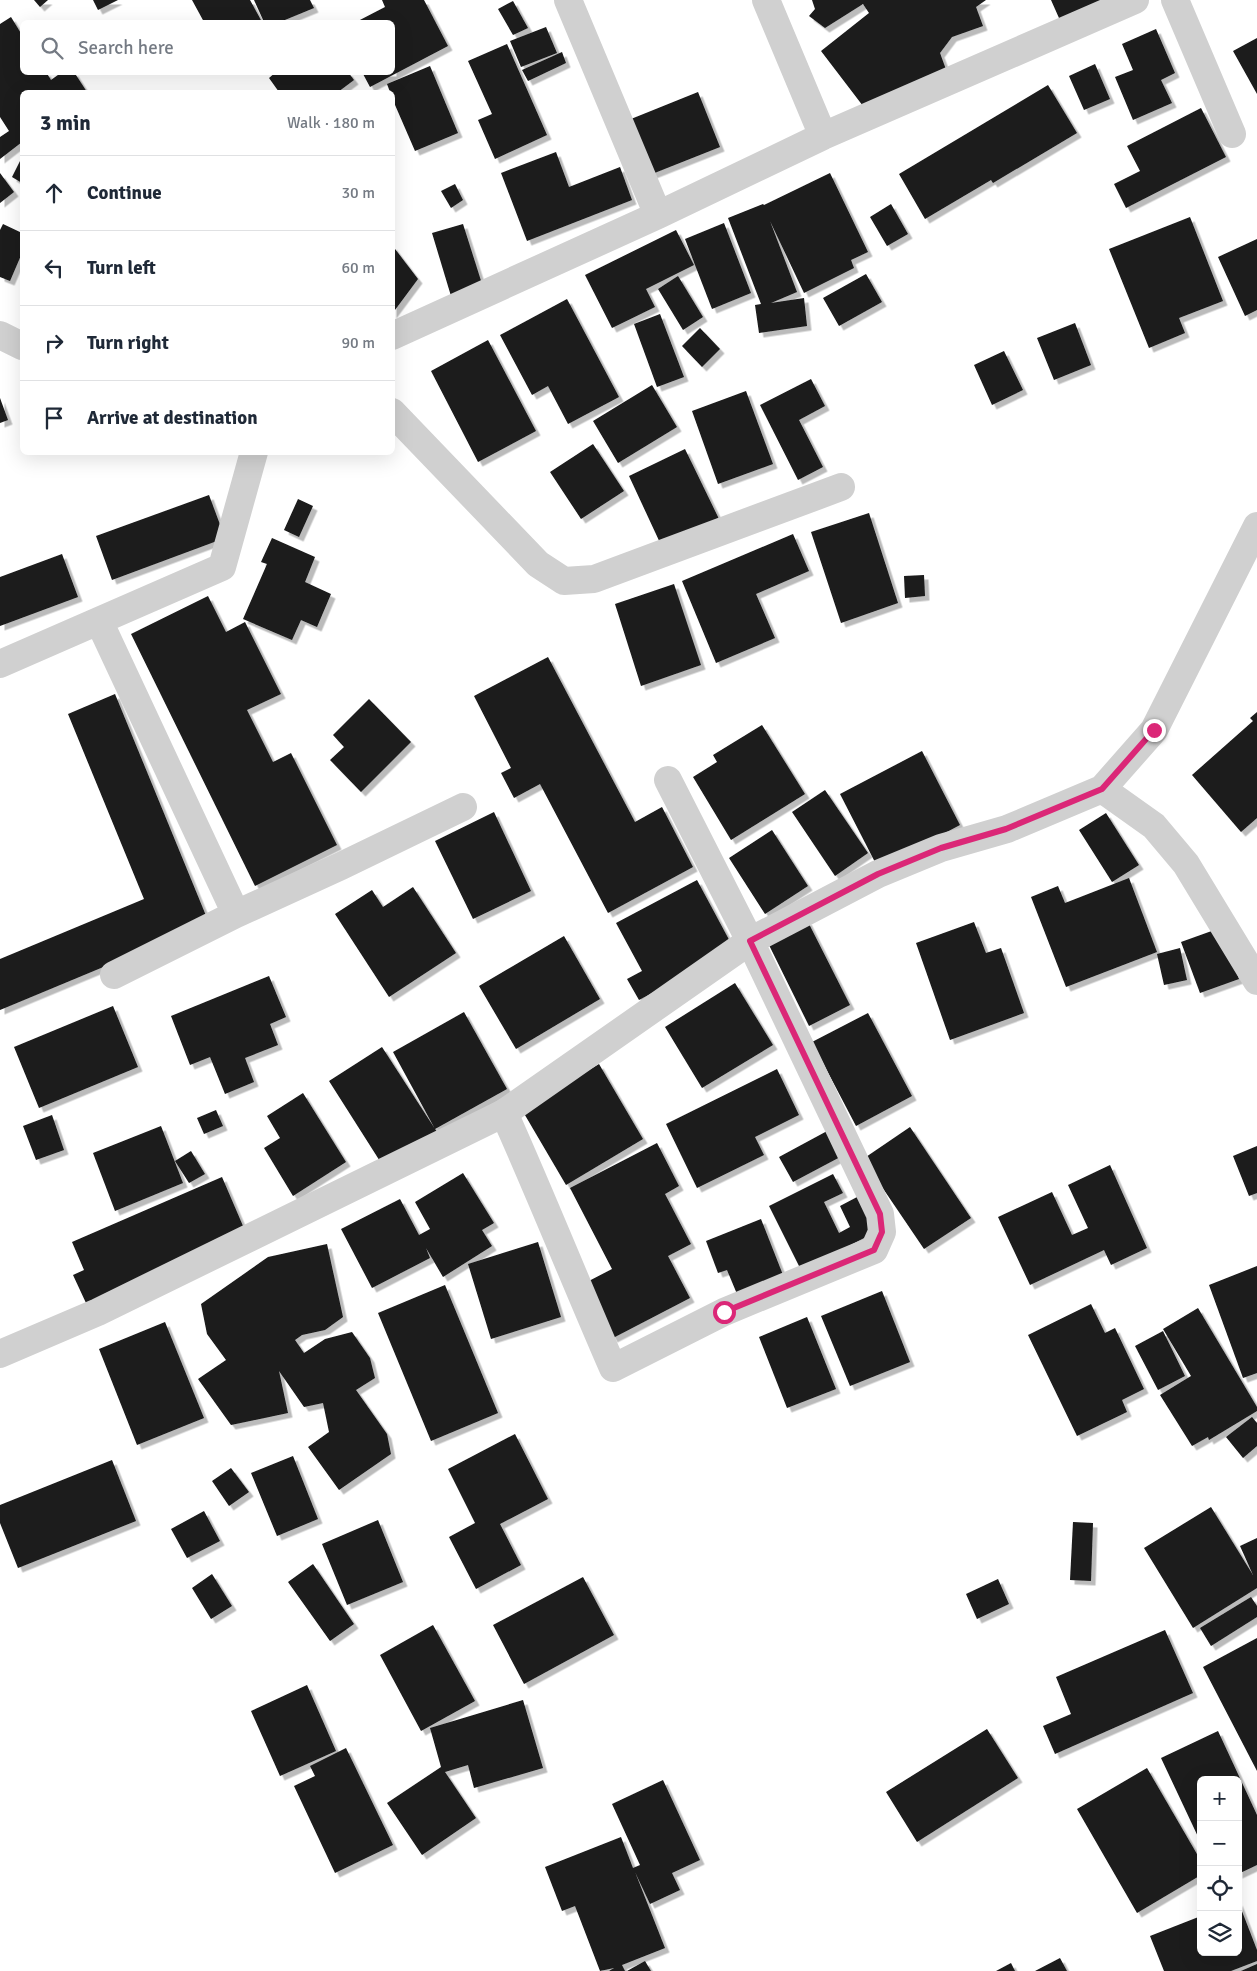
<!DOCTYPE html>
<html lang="en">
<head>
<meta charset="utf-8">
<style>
	body { margin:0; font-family:Signika,sans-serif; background:#f6f6f7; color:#1f2937 }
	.controls { position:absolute; right:15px; bottom:15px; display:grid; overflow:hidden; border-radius:8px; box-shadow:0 5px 20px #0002 }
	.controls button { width:45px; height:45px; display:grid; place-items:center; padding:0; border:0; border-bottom:1px solid #e0e1e3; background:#fff; color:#1f2937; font:25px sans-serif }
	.stop { position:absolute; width:15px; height:15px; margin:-11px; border:4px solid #db2777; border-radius:50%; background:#fff }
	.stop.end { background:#db2777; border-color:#fff; box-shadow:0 1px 5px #0008 }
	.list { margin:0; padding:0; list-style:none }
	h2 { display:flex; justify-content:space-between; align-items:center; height:65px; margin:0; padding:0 20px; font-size:21px }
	h2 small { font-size:16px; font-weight:400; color:#747a83 }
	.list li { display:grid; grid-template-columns:32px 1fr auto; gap:15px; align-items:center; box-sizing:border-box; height:75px; padding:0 20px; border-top:1px solid #e0e1e3 }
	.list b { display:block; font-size:19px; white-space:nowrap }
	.list em { font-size:16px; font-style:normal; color:#747a83 }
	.icon { flex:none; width:28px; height:28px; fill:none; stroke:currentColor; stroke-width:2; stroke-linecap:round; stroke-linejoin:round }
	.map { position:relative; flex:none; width:1257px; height:1971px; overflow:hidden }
	.search { position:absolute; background:#fff; box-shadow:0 5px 20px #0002; left:20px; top:20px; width:375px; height:55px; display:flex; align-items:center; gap:12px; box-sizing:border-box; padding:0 18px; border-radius:8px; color:#747a83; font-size:19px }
	.panel { position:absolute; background:#fff; box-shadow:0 5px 20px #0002; left:20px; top:90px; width:375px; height:365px; border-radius:8px }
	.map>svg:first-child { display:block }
	.building { fill:#1a1a1a; filter:url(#shadow) }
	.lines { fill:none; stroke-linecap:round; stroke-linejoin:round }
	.minor { stroke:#d0d0d0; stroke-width:28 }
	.route { stroke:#db2777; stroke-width:6 }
</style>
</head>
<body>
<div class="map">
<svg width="1257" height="1971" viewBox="0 0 1257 1971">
	<defs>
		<filter id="shadow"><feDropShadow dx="4.5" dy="4.5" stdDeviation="0" flood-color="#0004"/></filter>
	</defs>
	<rect width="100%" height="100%" fill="#fff"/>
	<!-- building -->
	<path class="building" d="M34 0H48L40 7Z
		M93 0H118L98 10Z
		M192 0H250L262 22H204Z
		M254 0H310L314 8 280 22H264Z
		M382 0H424L448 46 370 87 362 72H392V22H356L385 7Z
		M812 0H986L976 7 983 26 952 37 940 53 948 75 863 106 821 51 869 13 863 4 825 28 809 16 815 9Z
		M1051 0H1120L1063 27Z
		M513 1 528 28 513 35 498 9Z
		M11 17 22 35V72H46L51 80 62 72H74L87 92H22V123L21 124 22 142 0 159V137L9 131 0 117V24Z
		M546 27 557 53 521 67 510 41Z
		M1156 29 1175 73 1161 80 1172 103 1133 120 1115 77 1133 70 1122 44Z
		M1257 38V94L1233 51Z
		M507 44 547 135 495 159 478 120 492 114 468 61Z
		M562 52 566 63 528 81 522 70Z
		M1095 64 1110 99 1084 110 1069 76Z
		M430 66 458 133 415 151 392 98V92H390L387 84Z
		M276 72H348L354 80 338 92H279L269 78Z
		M1048 85 1077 133 993 183 991 180 925 219 899 174Z
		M698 92 720 147 652 174 631 119Z
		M1201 108 1226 157 1126 208 1114 184 1140 171 1127 146Z
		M556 152 569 187 620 167 632 200 527 241 501 173Z
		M22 157V183L12 177Z
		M0 173 14 192 0 203Z
		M830 173 868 252 851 260 854 268 804 293 770 221 797 292 771 303 804 298 807 326 759 333 755 305 761 304 728 218 763 204 764 205Z
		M455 184 463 200 451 208 441 191Z
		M891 204 908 234 887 246 870 217Z
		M1190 217 1223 301 1179 318 1185 333 1149 348 1109 249Z
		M724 223 751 293 712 309 685 239Z
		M3 224 22 233V253L10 281 0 277V230Z
		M463 224 483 287 451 296 432 233Z
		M676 230 694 265 646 289 655 307 612 328 585 275Z
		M1257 239V310L1245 316 1218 257Z
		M392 245 418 279 392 314Z
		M866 274 882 302 839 326 823 298Z
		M678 276 703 317 683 330 658 289Z
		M567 299 619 397 568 424 548 386 532 395 500 335Z
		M660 314 684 377 657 387 634 324Z
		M1075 323 1091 365 1054 380 1037 338Z
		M700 328 720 349 702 367 682 346Z
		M488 340 536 431 478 462 431 371Z
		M1004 351 1023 390 992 405 974 365Z
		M811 379 825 406 799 420 823 467 798 480 760 405Z
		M652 385 677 427 618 463 593 421Z
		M746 391 773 464 718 484 692 411Z
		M0 398 8 420 0 423Z
		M593 444 624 491 581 519 550 472Z
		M685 449 719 519 662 547 629 476Z
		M209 495 225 538 112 580 96 536Z
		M298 499 313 506 299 537 284 530Z
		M869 513 898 603 841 623 811 532Z
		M793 534 809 571 756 594 775 638 716 663 682 581Z
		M272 538 315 557 305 582 331 594 317 627 301 620 292 640 243 619 267 564 261 562Z
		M62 554 78 597 0 626V577Z
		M924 575 925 596 905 598 904 576Z
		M674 584 701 665 641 686 615 604Z
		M208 596 226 632 245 622 281 694 247 710 273 762 291 753 337 845 255 886 131 634Z
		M548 657 635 822 662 807 693 867 608 913 540 784 514 798 501 773 511 768 474 696Z
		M115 694 209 923 0 1010V959L144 899 68 714Z
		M369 699 411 742 361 792 330 760 344 747 333 735Z
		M1257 712V818L1241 832 1192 775 1253 721 1250 718Z
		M762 725 805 794 731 840 693 777 717 762 713 755Z
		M922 751 960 825 878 868 840 794Z
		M825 790 868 853 835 876 792 812Z
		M494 812 531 891 473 919 435 841Z
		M1106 813 1139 865 1112 882 1079 830Z
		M772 830 808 886 765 914 729 858Z
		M1129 878 1157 952 1066 987 1031 897 1058 886 1065 903Z
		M697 880 734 949 639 1000 627 979 642 971 616 923Z
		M413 887 456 953 389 997 335 914 372 890 383 907Z
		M807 920 850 1005 809 1026 767 941Z
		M974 922 986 953 1001 948 1024 1013 950 1040 916 943Z
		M1220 928 1239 979 1200 993 1181 942Z
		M564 936 600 999 516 1049 479 986Z
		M1180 948 1187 980 1164 985 1157 954Z
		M269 976 286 1017 270 1024 278 1045 245 1058 254 1082 225 1094 210 1057 190 1065 171 1016Z
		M735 983 773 1045 702 1088 665 1027Z
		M113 1006 138 1067 39 1108 14 1047Z
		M464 1012 507 1089 435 1129 393 1052Z
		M868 1013 912 1096 856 1126 812 1042Z
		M382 1047 437 1132 383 1166 329 1081Z
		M599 1064 643 1139 566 1185 522 1110Z
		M777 1069 799 1115 755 1137 764 1155 697 1188 666 1124Z
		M303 1093 346 1162 293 1196 264 1148 280 1138 267 1116Z
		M216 1110 223 1126 204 1134 197 1118Z
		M52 1115 64 1150 36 1160 23 1126Z
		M161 1126 183 1183 115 1211 93 1153Z
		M910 1127 971 1218 924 1249 863 1159Z
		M829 1130 842 1156 793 1182 779 1157Z
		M657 1143 679 1186 665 1194 691 1244 668 1256 690 1298 613 1338 585 1283 612 1269 570 1188Z
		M1257 1146V1193L1249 1196 1233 1156Z
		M191 1151 205 1174 189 1183 175 1161Z
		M1110 1165 1147 1248 1111 1265 1104 1250 1030 1285 998 1217 1052 1192 1072 1235 1088 1228 1068 1185Z
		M463 1173 494 1223 482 1230 492 1246 443 1277 426 1248 430 1258 372 1288 341 1229 400 1199 419 1235 430 1229 415 1202Z
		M833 1174 843 1193 824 1202 839 1233 850 1227 840 1206 859 1196 876 1232 801 1270 769 1206Z
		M222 1177 246 1233 86 1303 73 1275 84 1270 72 1242Z
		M761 1219 783 1275 737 1294 727 1270 718 1273 706 1241Z
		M538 1242 561 1317 491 1339 468 1264Z
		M327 1244 343 1317 325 1330 302 1335 295 1340 304 1353 325 1339 352 1332 370 1358 375 1378 356 1390 387 1434 391 1454 339 1490 308 1447 329 1432 323 1403 304 1407 279 1371 288 1413 231 1425 198 1379 226 1360 207 1334 201 1304 268 1257Z
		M1257 1266V1373L1243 1378 1209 1285Z
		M445 1285 498 1413 431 1441 378 1313Z
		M882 1291 910 1362 850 1386 821 1316Z
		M1091 1304 1105 1333 1115 1328 1144 1389 1122 1400 1127 1412 1077 1436 1028 1335Z
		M1198 1308 1257 1407V1411L1209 1440 1208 1437 1192 1446 1160 1395 1191 1376 1163 1329Z
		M807 1317 836 1389 787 1408 759 1337Z
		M165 1322 204 1418 137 1445 99 1349Z
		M1163 1331 1185 1376 1158 1390 1135 1346Z
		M1252 1417 1257 1423V1446L1243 1458 1226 1437Z
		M515 1434 548 1499 500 1524 521 1565 476 1589 449 1537 475 1523 448 1469Z
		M293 1456 318 1519 277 1536 251 1473Z
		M112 1460 136 1521 18 1568 0 1523V1505Z
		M231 1468 249 1492 229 1506 212 1481Z
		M1211 1507 1253 1575 1240 1546 1257 1538V1588L1193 1628 1144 1548Z
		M204 1511 220 1541 187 1558 171 1529Z
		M378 1520 403 1582 347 1605 322 1544Z
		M1073 1522 1093 1523 1091 1581 1070 1580Z
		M313 1564 354 1624 330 1641 288 1582Z
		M212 1574 232 1606 211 1619 192 1588Z
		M583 1577 614 1635 524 1684 493 1625Z
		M998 1579 1009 1604 977 1619 966 1594Z
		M1251 1597 1257 1606V1617L1211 1646 1200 1628Z
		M433 1625 475 1701 421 1731 380 1655Z
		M1165 1630 1193 1693 1055 1754 1043 1726 1071 1714 1056 1677Z
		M1257 1638V1771L1203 1667Z
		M307 1685 336 1751 280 1776 251 1711Z
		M523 1700 543 1768 474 1788 468 1765 445 1772 476 1818 422 1855 387 1803 441 1767 430 1728Z
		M987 1729 1018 1778 917 1842 886 1792Z
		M1218 1731 1257 1815V1865L1238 1874V1780H1201V1843L1161 1758Z
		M346 1748 393 1845 335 1873 294 1786 315 1776 310 1766Z
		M1147 1768 1201 1861V1875L1137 1913 1077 1809Z
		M663 1780 700 1860 672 1873 680 1890 650 1904 635 1872 665 1948 622 1965 625 1971H609L614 1968 600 1971 575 1906 562 1911 545 1867 621 1837 633 1868 640 1865 612 1804Z
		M1238 1901 1257 1950V1961L1231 1971H1164L1150 1936 1201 1916V1952H1238Z
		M1060 1958 1067 1971H1035Z
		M645 1961 651 1971H627Z
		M1011 1963 1015 1971H996Z
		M1257 1964V1971H1241Z"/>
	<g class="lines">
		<!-- minor -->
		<path class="minor" d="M568 0 658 215
			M766 0 823 136
			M1175 0 1232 134
			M0 335 22 346
			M392 336 658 215 823 136 1135 0
			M392 412 538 564 564 581 594 579 841 487
			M99 621 236 914 341 866 463 807
			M0 664 222 567 254 452
			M1102 789 1154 826 1186 864 1257 981
			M114 975 236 914
			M504 1113C542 1198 576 1283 613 1368L724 1312 874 1250 882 1232 880 1214 750 941 668 780
			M0 1354 98 1312 504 1113 750 941 878 874 941 848 1007 829 1102 789 1154 730 1257 526"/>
	</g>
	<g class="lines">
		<!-- route -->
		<path class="route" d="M724 1312 874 1250 882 1232 880 1214 750 941 878 874 941 848 1006 829 1102 789 1154 730"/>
	</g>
</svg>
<div class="controls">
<button>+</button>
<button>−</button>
<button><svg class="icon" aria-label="locate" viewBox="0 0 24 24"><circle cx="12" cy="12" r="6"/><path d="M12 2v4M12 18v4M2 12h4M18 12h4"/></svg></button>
<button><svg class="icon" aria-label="layers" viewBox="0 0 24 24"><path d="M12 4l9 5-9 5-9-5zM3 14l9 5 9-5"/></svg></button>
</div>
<div class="stop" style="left:724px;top:1312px"></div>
<div class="stop end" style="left:1154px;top:730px"></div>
<div class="search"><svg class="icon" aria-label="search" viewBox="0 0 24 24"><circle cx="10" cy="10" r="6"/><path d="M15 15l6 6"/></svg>Search here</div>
<section class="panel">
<h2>3 min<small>Walk · 180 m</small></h2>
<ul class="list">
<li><svg class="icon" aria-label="ahead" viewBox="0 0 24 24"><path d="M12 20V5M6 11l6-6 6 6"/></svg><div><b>Continue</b></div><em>30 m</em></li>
<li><svg class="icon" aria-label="left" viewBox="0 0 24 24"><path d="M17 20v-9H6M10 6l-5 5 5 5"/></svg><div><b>Turn left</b></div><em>60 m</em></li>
<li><svg class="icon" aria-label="right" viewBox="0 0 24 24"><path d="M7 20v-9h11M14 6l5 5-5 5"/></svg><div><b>Turn right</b></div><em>90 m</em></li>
<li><svg class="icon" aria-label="arrive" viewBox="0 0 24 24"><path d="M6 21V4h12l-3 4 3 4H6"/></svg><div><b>Arrive at destination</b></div></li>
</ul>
</section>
</div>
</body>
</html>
